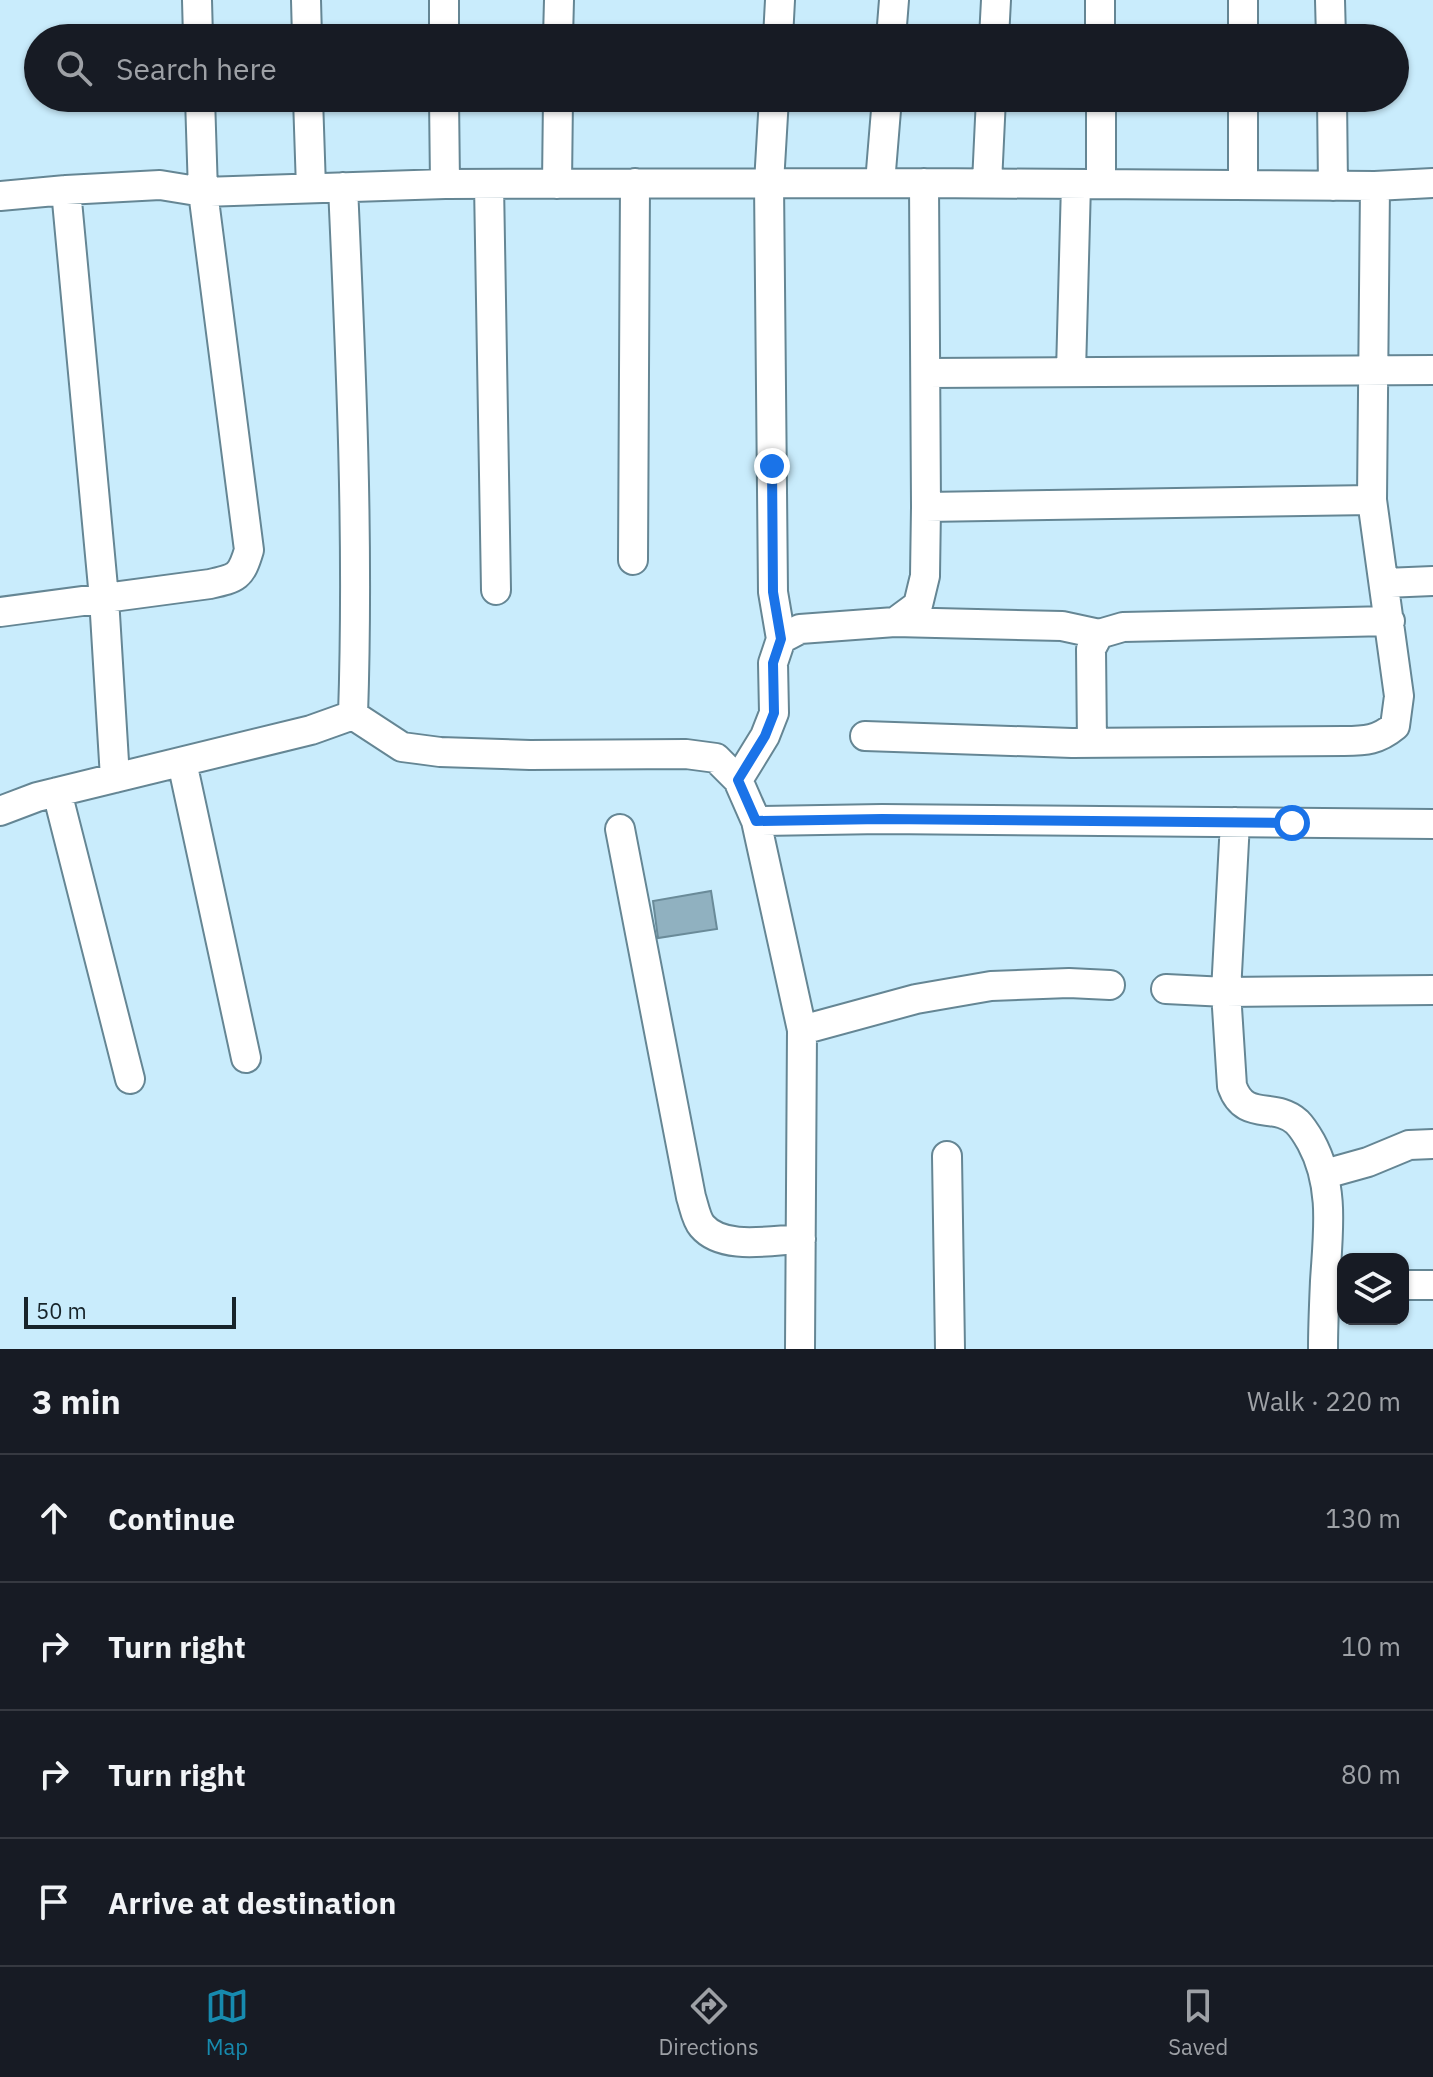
<!DOCTYPE html>
<html lang="en">
<head>
<meta charset="utf-8">
<style>
	body { margin:0; font-family:"IBM Plex Sans",sans-serif; background:#20242c; color:#f1f3f6 }
	.controls { position:absolute; right:24px; bottom:24px; display:grid; overflow:hidden; border-radius:16px; box-shadow:0 2px 6px #0004 }
	.controls button { width:72px; height:72px; display:grid; place-items:center; padding:0; border:0; border-bottom:2px solid #363941; background:#171b24; color:#f1f3f6; font:40px sans-serif }
	.scale { position:absolute; left:24px; bottom:20px; width:212px; box-sizing:border-box; padding-left:8px; border:4px solid #17242a; border-top:0; font-size:22px; line-height:28px; white-space:nowrap; color:#17242a; -webkit-text-stroke:6px #c9ecfc; paint-order:stroke }
	.stop { position:absolute; width:24px; height:24px; margin:-18px; border:6px solid #1a73e8; border-radius:50%; background:#fff }
	.stop.end { background:#1a73e8; border-color:#fff; box-shadow:0 2px 8px #0008 }
	.list { margin:0; padding:0; list-style:none }
	h2 { display:flex; justify-content:space-between; align-items:center; height:104px; margin:0; padding:0 32px; font-size:34px }
	h2 small { font-size:26px; font-weight:400; color:#9ea1a6 }
	.list li { display:grid; grid-template-columns:52px 1fr auto; gap:24px; align-items:center; box-sizing:border-box; height:128px; padding:0 32px; border-top:2px solid #363941 }
	.list b { display:block; font-size:30px; white-space:nowrap }
	.list em { font-size:26px; font-style:normal; color:#9ea1a6 }
	.icon { flex:none; width:44px; height:44px; fill:none; stroke:currentColor; stroke-width:2; stroke-linecap:round; stroke-linejoin:round }
	.map { position:relative; flex:none; width:1433px; height:1349px; overflow:hidden }
	.search { position:absolute; background:#171b24; box-shadow:0 2px 6px #0004; left:24px; right:24px; top:24px; height:88px; display:flex; align-items:center; gap:20px; box-sizing:border-box; padding:0 28px; border-radius:44px; color:#9ea1a6; font-size:30px }
	.sheet { height:616px; background:#171b24 }
	nav { display:flex; justify-content:space-around; align-items:center; box-sizing:border-box; height:112px; border-top:2px solid #363941; background:#171b24; font-size:22px; color:#9ea1a6 }
	nav a { display:grid; justify-items:center; gap:4px }
	nav .on { color:#178aae }
	.map>svg:first-child { display:block }
	.building { fill:#90b1c0; stroke:#6a8b99; stroke-width:2 }
	.lines { fill:none; stroke-linecap:round; stroke-linejoin:round }
	.minor-casing { stroke:#658694; stroke-width:32 }
	.minor { stroke:#fff; stroke-width:28 }
	.route { stroke:#1a73e8; stroke-width:10 }
</style>
</head>
<body>
<div class="map">
<svg width="1433" height="1349" viewBox="0 0 1433 1349">
	<rect width="100%" height="100%" fill="#c9ecfc"/>
	<!-- building -->
	<path class="building" d="M711 891 717 929 658 938 653 901Z"/>
	<g class="lines">
		<defs>
			<path id="minor" d="M197 0 198 38
				M306 0 307 38
				M444 0V38
				M1100 0V38
				M1330 0 1331 38
				M558 38 559 0
				M778 38 780 0
				M891 38 894 0
				M994 38 996 0
				M1243 38V0
				M308 98 311 188
				M444 98 445 184
				M774 98 769 183 773 592 781 639
				M1101 98V184
				M1332 98 1333 186
				M880 183 887 98
				M987 183 991 98
				M489 184 496 590
				M557 184 558 98
				M1243 185V98
				M66 190 104 598 115 778
				M0 196 66 190 160 185 203 192 445 184 924 183 1375 186 1433 183
				M1071 372 1076 184
				M927 373 1433 370
				M926 507 1372 500
				M633 560 635 183
				M1385 583 1433 581
				M0 612 210 584C237 578 241 577 249 550L203 192 200 98
				M895 622 1062 626 1099 634
				M353 715 402 747 440 752 530 755 686 754 716 758 738 780 756 821 802 1030 800 1349
				M865 736 1072 743 1344 741C1366 741 1378 740 1395 726L1399 696 1372 500 1375 186
				M1092 743 1091 649 1099 634 1123 627 1390 621
				M182 762 246 1058
				M738 780 765 736 774 713 773 663 781 639 800 629 895 622 918 605 925 576 926 507 924 183
				M57 792 130 1079
				M0 811 37 797 311 730 353 715C359 539 351 363 343 187
				M756 821 882 819 1433 824
				M1235 822 1226 992 1232 1086C1245 1123 1274 1101 1297 1122 1303 1128 1307 1135 1311 1142 1335 1186 1328 1233 1325 1281 1324 1304 1323 1326 1323 1349
				M620 829 691 1197C694 1206 696 1219 702 1226 723 1251 772 1240 801 1239
				M1166 989 1226 992 1433 990
				M802 1030 916 999 991 986 1069 983 1110 985
				M947 1156 950 1349
				M1325 1174 1368 1162 1409 1145 1433 1144
				M1403 1285H1433"/>
		</defs>
		<!-- minor casing -->
		<use href="#minor" class="minor-casing"/>
		<!-- minor -->
		<use href="#minor" class="minor"/>
	</g>
	<g class="lines">
		<!-- route -->
		<path class="route" d="M772 466 773 592 781 639 773 663 774 713 765 736 738 780 756 821 882 819 1292 823"/>
	</g>
</svg>
<div class="controls">
<button><svg class="icon" aria-label="layers" viewBox="0 0 24 24"><path d="M12 4l9 5-9 5-9-5zM3 14l9 5 9-5"/></svg></button>
</div>
<div class="scale">50 m</div>
<div class="stop" style="left:1292px;top:823px"></div>
<div class="stop end" style="left:772px;top:466px"></div>
<div class="search"><svg class="icon" aria-label="search" viewBox="0 0 24 24"><circle cx="10" cy="10" r="6"/><path d="M15 15l6 6"/></svg>Search here</div>
</div>
<section class="sheet">
<h2>3 min<small>Walk · 220 m</small></h2>
<ul class="list">
<li><svg class="icon" aria-label="ahead" viewBox="0 0 24 24"><path d="M12 20V5M6 11l6-6 6 6"/></svg><div><b>Continue</b></div><em>130 m</em></li>
<li><svg class="icon" aria-label="right" viewBox="0 0 24 24"><path d="M7 20v-9h11M14 6l5 5-5 5"/></svg><div><b>Turn right</b></div><em>10 m</em></li>
<li><svg class="icon" aria-label="right" viewBox="0 0 24 24"><path d="M7 20v-9h11M14 6l5 5-5 5"/></svg><div><b>Turn right</b></div><em>80 m</em></li>
<li><svg class="icon" aria-label="arrive" viewBox="0 0 24 24"><path d="M6 21V4h12l-3 4 3 4H6"/></svg><div><b>Arrive at destination</b></div></li>
</ul>
</section>
<nav>
<a class="on"><svg class="icon" aria-label="map" viewBox="0 0 24 24"><path d="M3 6l6-2 6 2 6-2v14l-6 2-6-2-6 2zM9 4v14M15 6v14"/></svg>Map</a>
<a><svg class="icon" aria-label="directions" viewBox="0 0 24 24"><path d="M12 3l9 9-9 9-9-9zM9 14v-3h6M13 9l2 2-2 2"/></svg>Directions</a>
<a><svg class="icon" aria-label="saved" viewBox="0 0 24 24"><path d="M7 4h10v16l-5-4-5 4z"/></svg>Saved</a>
</nav>
</body>
</html>
